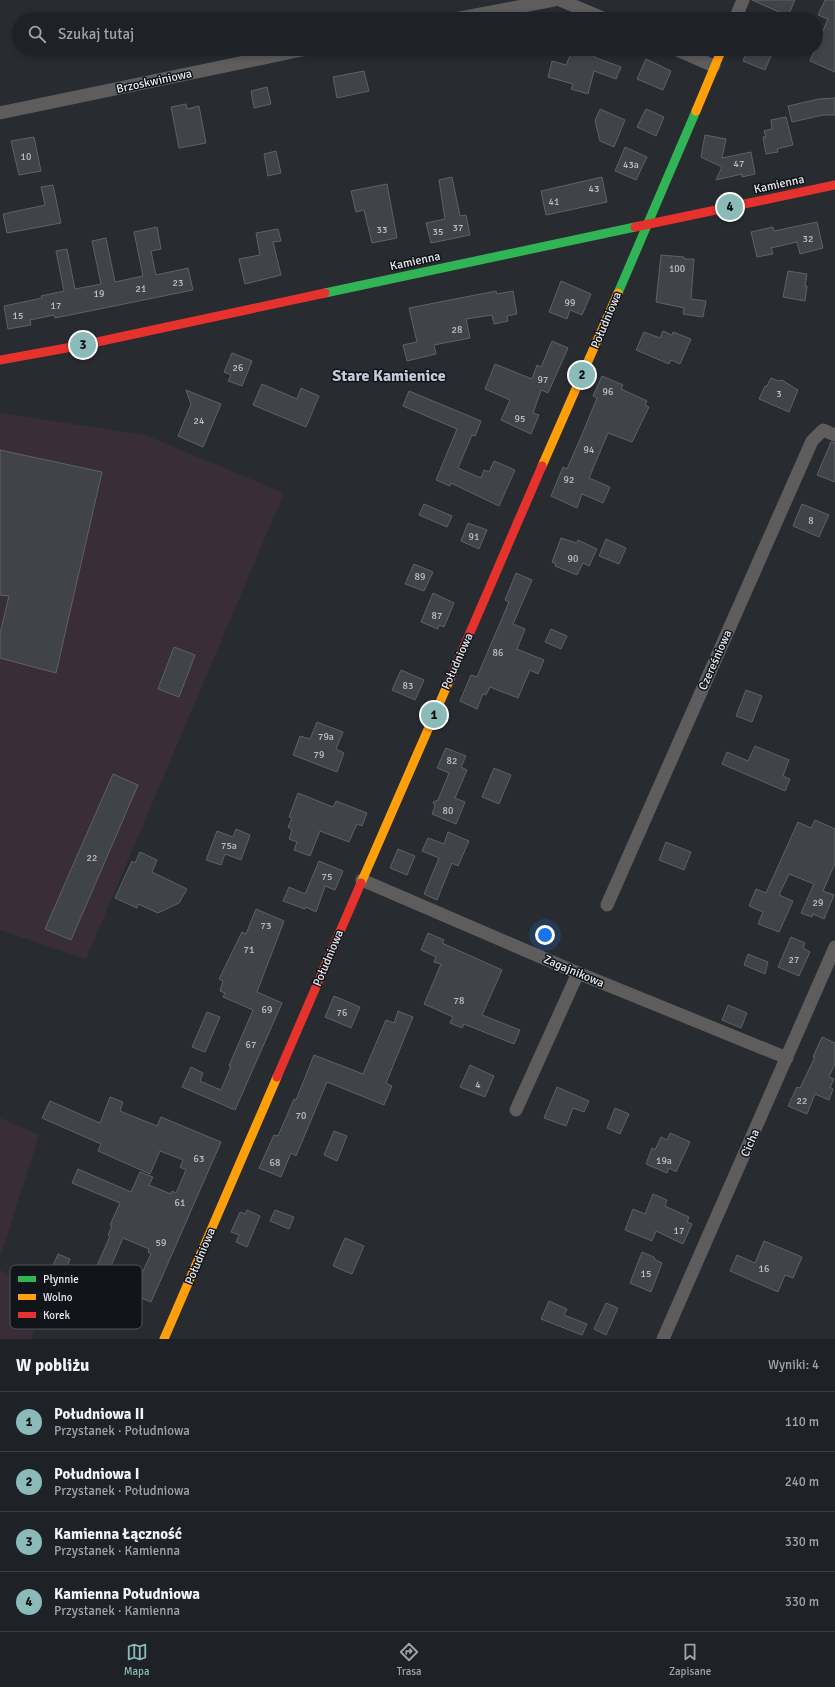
<!DOCTYPE html>
<html lang="pl">
<head>
<meta charset="utf-8">
<style>
	body { margin:0; font-family:Signika,sans-serif; background:#2b2e32; color:#f1f3f6 }
	.you { position:absolute; left:545px; top:935px; width:14px; height:14px; margin:-10px; border:3px solid #fff; border-radius:50%; background:#1a73e8; box-shadow:0 0 0 6px #1a73e833 }
	.badge { display:grid; place-items:center; width:26px; height:26px; border-radius:50%; background:#8bbbb9; color:#111; font-size:13px; font-weight:700 }
	.pin { position:absolute; translate:-50% -50%; border:2px solid #fff; box-shadow:0 1px 4px #0006 }
	.list { margin:0; padding:0; list-style:none }
	h2 { display:flex; justify-content:space-between; align-items:center; height:52px; margin:0; padding:0 16px; font-size:17px }
	h2 small { font-size:13px; font-weight:400; color:#a1a3a7 }
	.list li { display:grid; grid-template-columns:26px 1fr auto; gap:12px; align-items:center; box-sizing:border-box; height:60px; padding:0 16px; border-top:1px solid #3c3e42 }
	.list b { display:block; font-size:15px; white-space:nowrap }
	.list p { margin:0; font-size:13px; white-space:nowrap; color:#a1a3a7 }
	.list em { font-size:13px; font-style:normal; color:#a1a3a7 }
	.icon { flex:none; width:22px; height:22px; fill:none; stroke:currentColor; stroke-width:2; stroke-linecap:round; stroke-linejoin:round }
	.map { position:relative; flex:none; width:835px; height:1339px; overflow:hidden }
	.search { position:absolute; background:#1e2125; box-shadow:0 2px 6px #0003; left:12px; right:12px; top:12px; height:44px; display:flex; align-items:center; gap:10px; box-sizing:border-box; padding:0 14px; border-radius:22px; color:#a1a3a7; font-size:15px }
	.sheet { height:292px; background:#1e2125 }
	nav { display:flex; justify-content:space-around; align-items:center; box-sizing:border-box; height:56px; border-top:1px solid #3c3e42; background:#1e2125; font-size:11px; color:#a1a3a7 }
	nav a { display:grid; justify-items:center; gap:2px }
	nav .on { color:#8bbbb9 }
	.map>svg:first-child { display:block }
	.industrial { fill:#392d38 }
	.building { fill:#404448; stroke:#5e6266 }
	.lines { fill:none; stroke-linecap:round; stroke-linejoin:round }
	.street { stroke:#5e5c5c; stroke-width:13 }
	.fast { stroke:#30b455; stroke-width:9 }
	.slow { stroke:#ff9f0a; stroke-width:9 }
	.jam { stroke:#e5322d; stroke-width:9 }
	.labels { text-anchor:middle; stroke-width:3; stroke-linejoin:round; paint-order:stroke }
	.number-label { font-size:10px; fill:#bcc0c6 }
	.street-label { font-size:12px; fill:#e6eaf0; stroke:#111418 }
	.district-label { font-size:16px; font-weight:bold; fill:#c2cbd7; stroke:#111418 }
	.key { fill:#111418; stroke:#515459; stroke-width:1 }
	.key-label { font-size:11px; fill:#e6eaf0 }
</style>
</head>
<body>
<div class="map">
<svg width="835" height="1339" viewBox="0 0 835 1339">
	<rect width="100%" height="100%" fill="#282c31"/>
	<!-- industrial -->
	<path class="industrial" d="M0 413 145 435 284 493 86 959 0 930Z
		M0 1118 39 1135 0 1258Z
		M0 1270 49 1294 31 1339H0Z"/>
	<!-- building -->
	<path class="building" d="M752 0H795L788 16Z
		M825 0H835V72L810 61 828 19 818 15Z
		M573 49H597L594 57 621 67 616 79 594 71 588 94 571 89 573 84 548 77 552 61 566 65Z
		M748 49H774L765 70 743 61Z
		M646 59 671 71 663 90 637 79Z
		M364 71 369 91 337 98 333 77Z
		M267 87 271 104 254 108 251 91Z
		M835 98V115H823L792 122 788 106 819 99Z
		M186 104 187 109 199 106 206 143 179 148 171 107Z
		M600 109 625 120 614 147 600 141 595 121Z
		M646 109 664 117 656 136 637 127Z
		M786 117 793 145 777 149 778 152 766 154 763 137H766L764 131 772 129 771 120Z
		M705 135 726 139 722 158 751 152 755 174 742 177V174L716 180 722 167 701 157Z
		M34 137 41 171 19 175 11 141Z
		M625 147 647 157 636 180 615 171Z
		M276 151 281 173 268 176 264 154Z
		M452 177 460 216 466 215 470 235 431 243 426 223 445 219 439 180Z
		M602 177 607 202 546 215 541 191Z
		M387 184 397 238 372 243 364 210 356 212 351 191Z
		M53 185 61 223 7 233 3 214 45 205 41 187Z
		M817 222 823 248 800 254 797 242 771 248 773 254 757 257 751 232 773 227 774 231Z
		M157 227 161 249 151 251 156 275 188 268 193 290 55 318 54 315 30 320 31 325 8 329 4 306 42 298 41 296 64 291 56 251 67 249 75 289 101 284 92 241 106 238 115 282 143 276 134 232Z
		M278 229 281 241 273 242 281 275 245 284 239 259 260 255 256 233Z
		M661 255 684 257V259H694L691 299 706 301 703 317 683 314 684 308 656 302Z
		M788 271 807 274 805 286H807L805 301 783 297Z
		M561 281 591 294 582 315 570 310 567 319 549 312Z
		M496 291 497 294 513 291 517 314 507 316 508 321 494 324 492 315 466 319 470 338 434 345 436 354 407 361 403 345 417 342 409 308Z
		M663 331 672 335 673 332 691 339 680 364 671 360 669 364 636 350 644 332 660 338Z
		M552 341 568 348 548 393 541 390 533 413 539 415 531 434 501 420 510 400 485 389 495 364 532 379 537 365 541 367Z
		M232 353 252 361 242 386 228 381 231 375 224 372Z
		M602 376 623 385 621 389 647 401 645 405 649 407 632 442 608 433 589 478 610 487 603 503 582 494 577 508 551 496 563 467 567 469 581 437 597 398 593 396Z
		M771 378 779 381 782 380 798 390 789 412 759 399 765 386H767Z
		M262 384 297 399 301 388 319 396 306 427 253 405Z
		M186 390 221 404 203 447 178 436 191 404Z
		M409 391 481 421 475 436 472 435 458 468 481 478 484 470 489 472 494 461 515 470 499 506 451 483 450 486 436 480 457 429 403 406Z
		M831 442 835 443V482L817 475Z
		M0 450 102 472 56 673 0 658V634L9 596 0 595Z
		M424 504 452 516 447 527 419 515Z
		M802 504 829 515 819 537 793 526Z
		M468 523 487 530 479 549 461 541Z
		M561 538 577 543 578 540 597 549 589 566 583 563 577 575 555 566 556 564 552 562Z
		M606 539 626 548 619 564 599 556Z
		M414 564 433 572 424 591 405 584Z
		M516 573 532 580 513 624 525 629 517 649 544 660 538 674 530 670 518 698 490 687 486 695 483 694 477 709 460 701 471 675 477 677 509 602 505 600Z
		M433 593 454 603 444 627 439 625 438 629 421 622Z
		M551 629 567 636 561 649 545 642Z
		M174 647 195 655 179 697 158 689Z
		M401 670 424 680 415 700 392 690Z
		M746 690 762 696 752 722 736 716Z
		M317 722 343 732 336 749 344 753 337 772 293 755 300 736 310 739Z
		M755 746 789 760 783 776 790 779 785 791 722 764 727 752 748 761Z
		M446 748 466 756 461 767 467 770 455 798 465 802 456 824 432 814 435 806 433 802 438 800 449 773 437 768Z
		M494 768 511 775 499 804 482 797Z
		M113 774 138 785 71 940 45 929Z
		M298 793 333 807 336 801 367 813 362 826 357 824 349 842 320 831 310 856 294 850 297 842 289 839 292 830 288 827 292 818 289 817Z
		M815 820 835 829V863L823 891 834 895 824 919 813 914 812 917 801 913 814 884 789 874 779 895 793 901 779 932 758 924 763 912 749 906 756 889 766 893 798 822 811 828Z
		M236 829 250 835 241 860 225 854 221 865 206 860 217 831 233 837Z
		M448 832 469 841 458 866 452 863 437 900 424 894 439 858 422 851 428 838 444 844Z
		M666 842 691 852 684 870 659 860Z
		M398 849 415 856 407 875 390 868Z
		M140 852 157 860 152 872 187 889 179 903 158 913 138 904 137 908 115 898 132 861 135 863Z
		M319 861 343 871 335 890 325 886 316 912 306 907 305 909 283 901 289 887 305 894Z
		M256 909 284 921 257 992 282 1003 235 1110 182 1087 191 1067 203 1073 200 1081 221 1090 231 1066H229L253 1010 223 997 225 993 220 991 223 981 219 979 242 932 246 934Z
		M428 933 444 940 442 943 502 970 482 1015 520 1030 514 1044 464 1024 462 1028 450 1023 453 1017 424 1004 441 964 434 962 436 957 421 950Z
		M791 937 805 943 803 948 810 952 799 976 778 967Z
		M748 954 768 962 765 974 744 965Z
		M334 996 360 1007 351 1028 325 1017Z
		M728 1005 747 1013 741 1028 722 1020Z
		M398 1011 413 1017 386 1083 392 1086 384 1105 327 1082 296 1156 291 1153 281 1177 259 1168 274 1135 278 1136 294 1099 296 1100 314 1055 363 1074 386 1020 394 1023Z
		M207 1012 220 1017 205 1052 192 1047Z
		M822 1037 835 1043V1063L829 1077 834 1079 830 1087 833 1089 829 1100 815 1094 807 1114 788 1106 797 1087 800 1088 815 1057H813Z
		M470 1065 494 1076 485 1097 460 1087Z
		M557 1087 589 1101 584 1112 573 1108 566 1126 544 1118Z
		M110 1097 123 1102 120 1111 157 1126 161 1117 221 1142 151 1302 132 1294 151 1254 148 1252 149 1249 123 1238 101 1289 89 1284 110 1236 108 1235 112 1226 110 1225 120 1203 72 1183 78 1169 131 1192 140 1172 153 1177 149 1185 171 1194 172 1191 176 1193 186 1170 180 1167 183 1160 160 1151 150 1174 98 1151 101 1144 42 1118 50 1101 100 1123Z
		M615 1108 629 1114 620 1134 607 1128Z
		M334 1131 347 1136 337 1161 324 1155Z
		M670 1133 690 1142 676 1172 669 1168 667 1173 646 1164 652 1148 655 1150 661 1137 667 1140Z
		M653 1194 667 1200 665 1206 689 1217 687 1222 692 1224 683 1244 656 1231 652 1241 625 1230 633 1209 645 1214Z
		M247 1210 260 1216 247 1247 236 1242 239 1235 231 1232 240 1212 245 1214Z
		M275 1210 294 1217 289 1229 270 1221Z
		M345 1238 364 1246 352 1274 333 1266Z
		M764 1241 802 1257 793 1278 785 1275 778 1292 730 1271 737 1255 755 1263Z
		M642 1252 654 1257 655 1260 662 1263 651 1292 630 1283Z
		M58 1254 70 1259 64 1275 51 1270Z
		M549 1301 567 1309 564 1315 587 1324 582 1335 541 1319Z
		M606 1303 618 1308 606 1335 594 1329Z"/>
	<g class="lines">
		<!-- street -->
		<path class="street" d="M560 0 605 19
			M455 19 554 0
			M735 19 743 0
			M675 49 714 66
			M0 113 307 49
			M362 880 578 973 787 1058
			M607 905 812 441 823 430 835 435
			M516 1110 578 973
			M663 1339 835 947"/>
		<!-- fast -->
		<path class="fast" d="M325 293 635 227
			M618 293 696 111"/>
		<!-- slow -->
		<path class="slow" d="M696 111 722 49
			M542 466 618 293
			M361 883 450 679
			M164 1339 277 1077"/>
		<!-- jam -->
		<path class="jam" d="M635 227 835 185
			M0 360 83 345 325 293
			M450 679 542 466
			M277 1077 361 883"/>
	</g>
	<g class="labels">
		<!-- number labels -->
		<g class="number-label">
			<text x="26" y="160">10</text>
			<text x="739" y="167">47</text>
			<text x="631" y="168">43a</text>
			<text x="594" y="192">43</text>
			<text x="554" y="205">41</text>
			<text x="458" y="231">37</text>
			<text x="382" y="233">33</text>
			<text x="438" y="235">35</text>
			<text x="808" y="242">32</text>
			<text x="677" y="272">100</text>
			<text x="178" y="286">23</text>
			<text x="141" y="292">21</text>
			<text x="99" y="297">19</text>
			<text x="570" y="306">99</text>
			<text x="56" y="309">17</text>
			<text x="18" y="319">15</text>
			<text x="457" y="333">28</text>
			<text x="238" y="371">26</text>
			<text x="543" y="383">97</text>
			<text x="608" y="395">96</text>
			<text x="779" y="397">3</text>
			<text x="520" y="422">95</text>
			<text x="199" y="424">24</text>
			<text x="589" y="453">94</text>
			<text x="569" y="483">92</text>
			<text x="811" y="524">8</text>
			<text x="474" y="540">91</text>
			<text x="573" y="562">90</text>
			<text x="420" y="580">89</text>
			<text x="437" y="619">87</text>
			<text x="498" y="656">86</text>
			<text x="408" y="689">83</text>
			<text x="326" y="740">79a</text>
			<text x="319" y="758">79</text>
			<text x="452" y="764">82</text>
			<text x="448" y="814">80</text>
			<text x="229" y="849">75a</text>
			<text x="92" y="861">22</text>
			<text x="327" y="880">75</text>
			<text x="818" y="906">29</text>
			<text x="266" y="929">73</text>
			<text x="249" y="953">71</text>
			<text x="794" y="963">27</text>
			<text x="459" y="1004">78</text>
			<text x="267" y="1013">69</text>
			<text x="342" y="1016">76</text>
			<text x="251" y="1048">67</text>
			<text x="478" y="1088">4</text>
			<text x="802" y="1104">22</text>
			<text x="301" y="1119">70</text>
			<text x="199" y="1162">63</text>
			<text x="664" y="1164">19a</text>
			<text x="275" y="1166">68</text>
			<text x="180" y="1206">61</text>
			<text x="679" y="1234">17</text>
			<text x="161" y="1246">59</text>
			<text x="764" y="1272">16</text>
			<text x="646" y="1277">15</text>
		</g>
		<!-- street labels -->
		<g class="street-label">
			<text transform="translate(154 81) rotate(-12)" y="4">Brzoskwiniowa</text>
			<text transform="translate(779 184) rotate(-12)" y="4">Kamienna</text>
			<text transform="translate(415 261) rotate(-12)" y="4">Kamienna</text>
			<text transform="translate(606 320) rotate(-67)" y="4">Południowa</text>
			<text transform="translate(715 660) rotate(-66)" y="4">Czereśniowa</text>
			<text transform="translate(457 661) rotate(-66)" y="4">Południowa</text>
			<text transform="translate(328 958) rotate(-67)" y="4">Południowa</text>
			<text transform="translate(574 971) rotate(23)" y="4">Zagajnikowa</text>
			<text transform="translate(750 1143) rotate(-66)" y="4">Cicha</text>
			<text transform="translate(200 1256) rotate(-67)" y="4">Południowa</text>
		</g>
		<!-- district labels -->
		<g class="district-label">
			<text x="389" y="381">Stare Kamienice</text>
		</g>
	</g>
	<!-- legend -->
	<rect x="10" y="1265" width="132" height="64" rx="6" class="key"/>
	<rect x="18" y="1276" width="18" height="6" fill="#30b455"/>
	<rect x="18" y="1294" width="18" height="6" fill="#ff9f0a"/>
	<rect x="18" y="1312" width="18" height="6" fill="#e5322d"/>
	<g class="key-label">
		<text x="43" y="1283">Płynnie</text>
		<text x="43" y="1301">Wolno</text>
		<text x="43" y="1319">Korek</text>
	</g>
</svg>
<div class="you"></div>
<div class="pin badge" style="left:434px;top:715px">1</div>
<div class="pin badge" style="left:582px;top:375px">2</div>
<div class="pin badge" style="left:83px;top:345px">3</div>
<div class="pin badge" style="left:730px;top:207px">4</div>
<div class="search"><svg class="icon" aria-label="search" viewBox="0 0 24 24"><circle cx="10" cy="10" r="6"/><path d="M15 15l6 6"/></svg>Szukaj tutaj</div>
</div>
<section class="sheet">
<h2>W pobliżu<small>Wyniki: 4</small></h2>
<ul class="list">
<li><span class="badge">1</span><div><b>Południowa II</b><p>Przystanek · Południowa</p></div><em>110 m</em></li>
<li><span class="badge">2</span><div><b>Południowa I</b><p>Przystanek · Południowa</p></div><em>240 m</em></li>
<li><span class="badge">3</span><div><b>Kamienna Łączność</b><p>Przystanek · Kamienna</p></div><em>330 m</em></li>
<li><span class="badge">4</span><div><b>Kamienna Południowa</b><p>Przystanek · Kamienna</p></div><em>330 m</em></li>
</ul>
</section>
<nav>
<a class="on"><svg class="icon" aria-label="map" viewBox="0 0 24 24"><path d="M3 6l6-2 6 2 6-2v14l-6 2-6-2-6 2zM9 4v14M15 6v14"/></svg>Mapa</a>
<a><svg class="icon" aria-label="directions" viewBox="0 0 24 24"><path d="M12 3l9 9-9 9-9-9zM9 14v-3h6M13 9l2 2-2 2"/></svg>Trasa</a>
<a><svg class="icon" aria-label="saved" viewBox="0 0 24 24"><path d="M7 4h10v16l-5-4-5 4z"/></svg>Zapisane</a>
</nav>
</body>
</html>
